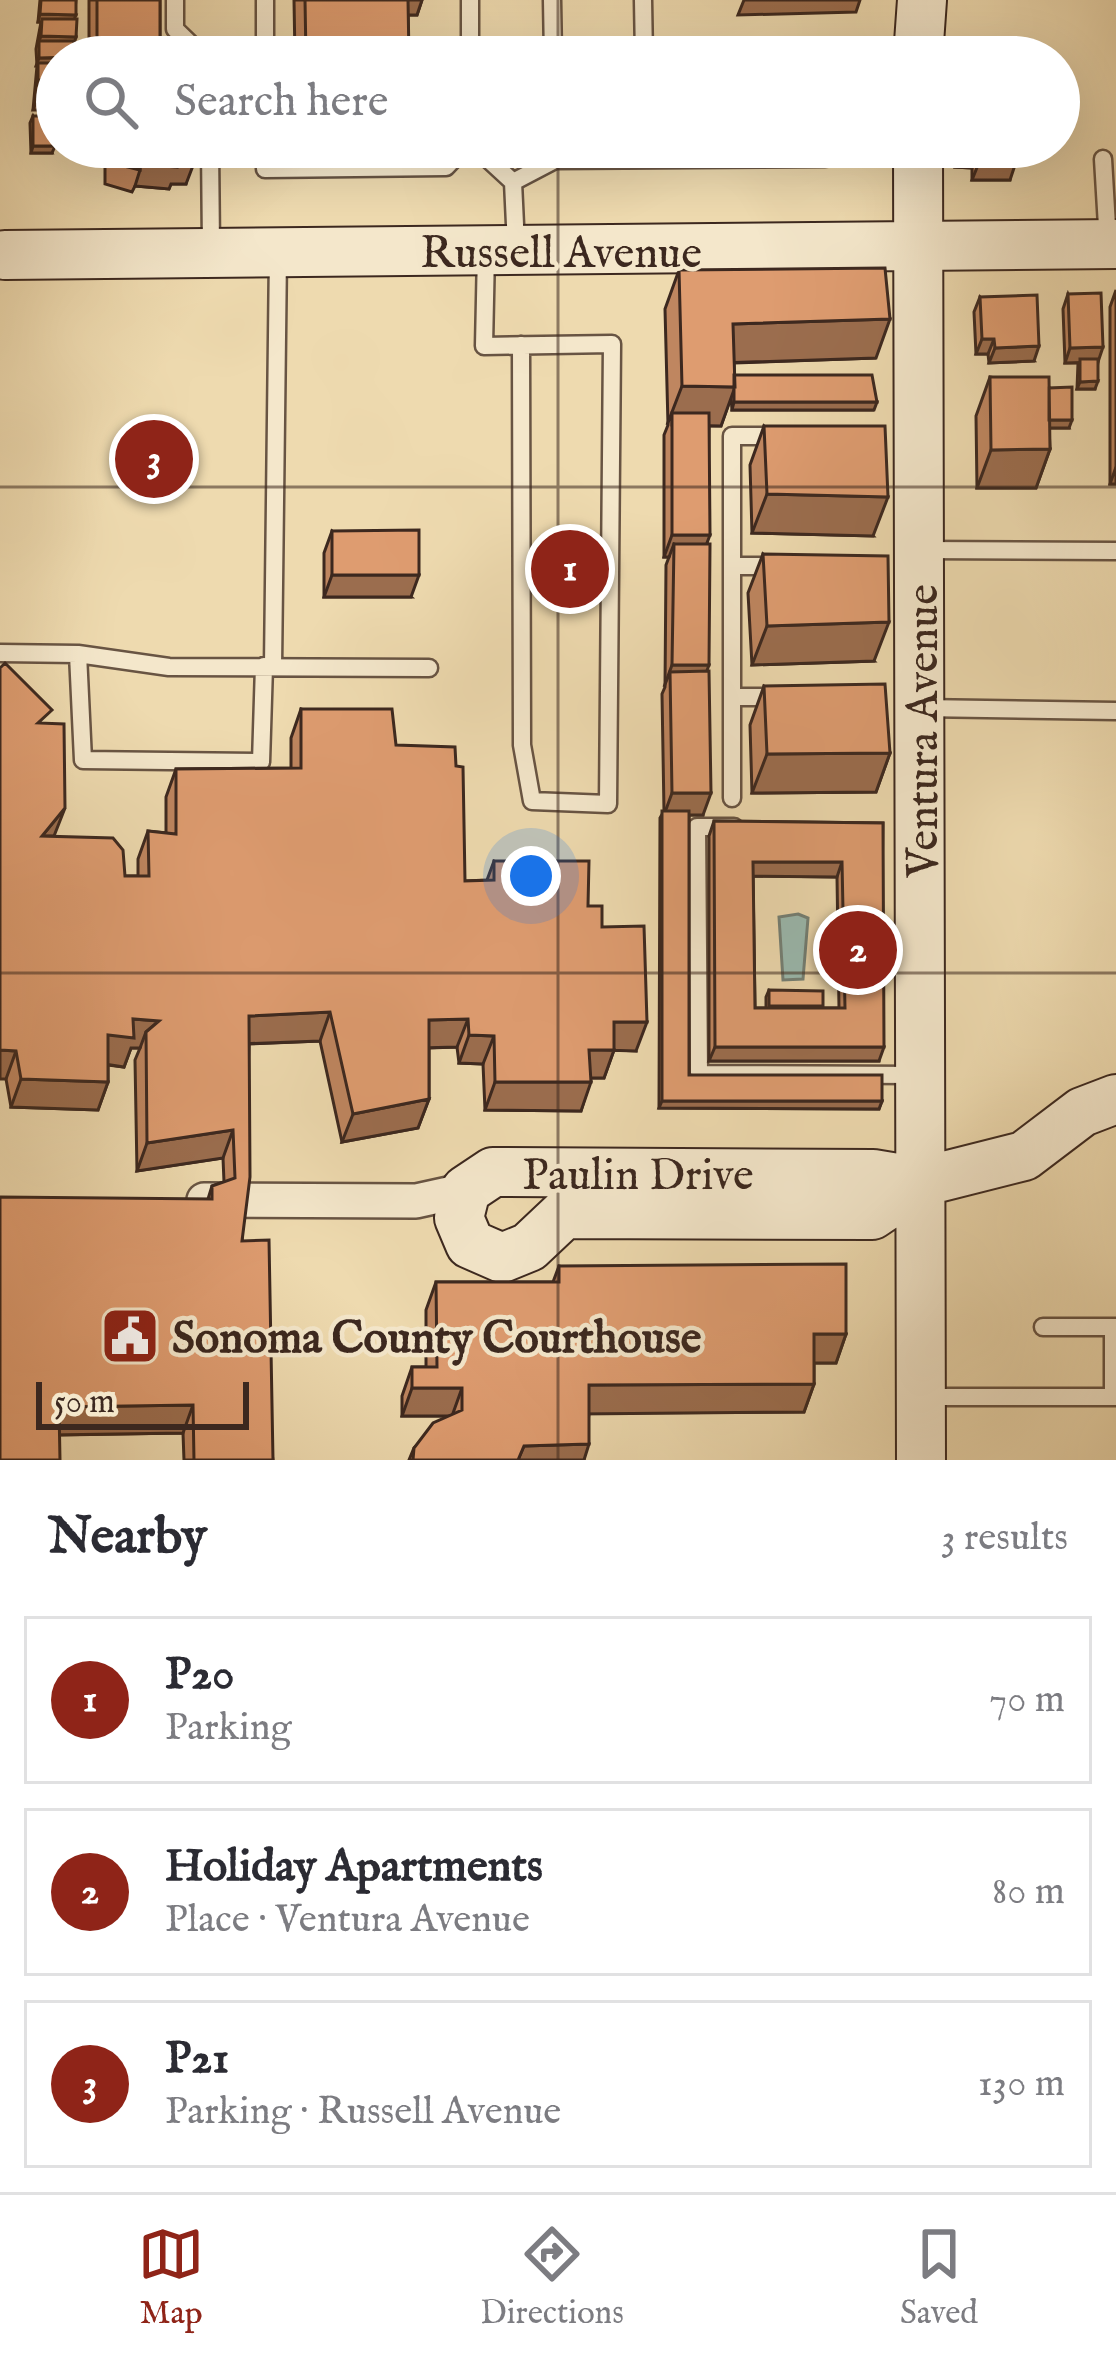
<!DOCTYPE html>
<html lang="en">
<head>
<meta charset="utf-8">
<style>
	body { margin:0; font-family:"IM FELL English",serif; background:#f2f2f3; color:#2b2b33 }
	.scale { position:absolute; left:36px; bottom:30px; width:213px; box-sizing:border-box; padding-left:12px; border:6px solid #3c281f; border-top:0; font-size:33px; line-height:42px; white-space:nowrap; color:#3c281f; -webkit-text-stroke:9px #f4e7cb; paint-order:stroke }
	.you { position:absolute; left:531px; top:876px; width:42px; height:42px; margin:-30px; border:9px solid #fff; border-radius:50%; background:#1a73e8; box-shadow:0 0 0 18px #1a73e833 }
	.badge { display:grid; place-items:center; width:78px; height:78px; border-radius:50%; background:#8f2418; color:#fff; font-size:39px; font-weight:700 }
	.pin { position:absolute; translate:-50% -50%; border:6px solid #fff; box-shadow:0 3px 12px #0006 }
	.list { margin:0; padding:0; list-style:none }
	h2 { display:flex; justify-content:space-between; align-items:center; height:156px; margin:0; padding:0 48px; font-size:51px }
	h2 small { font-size:39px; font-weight:400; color:#7c7c81 }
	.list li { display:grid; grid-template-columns:78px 1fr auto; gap:36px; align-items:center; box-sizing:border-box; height:168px; margin:0 24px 24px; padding:0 24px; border:3px solid #e1e1e2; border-radius:0px }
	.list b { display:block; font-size:45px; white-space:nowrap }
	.list p { margin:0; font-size:39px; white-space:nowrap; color:#7c7c81 }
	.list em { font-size:39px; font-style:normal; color:#7c7c81 }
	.icon { flex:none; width:66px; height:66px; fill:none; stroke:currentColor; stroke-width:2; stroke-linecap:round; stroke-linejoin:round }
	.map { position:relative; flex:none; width:1116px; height:1460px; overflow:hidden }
	.search { position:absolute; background:#fff; box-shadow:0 12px 48px #0002; left:36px; right:36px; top:36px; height:132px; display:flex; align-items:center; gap:30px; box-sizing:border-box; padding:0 42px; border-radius:66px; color:#7c7c81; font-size:45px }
	.sheet { height:732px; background:#fff }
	nav { display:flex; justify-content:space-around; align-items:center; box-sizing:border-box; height:168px; border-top:3px solid #e1e1e2; background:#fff; font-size:33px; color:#7c7c81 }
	nav a { display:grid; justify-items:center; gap:6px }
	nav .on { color:#8f2418 }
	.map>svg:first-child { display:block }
	.water { fill:#9abab0; stroke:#748076; stroke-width:3 }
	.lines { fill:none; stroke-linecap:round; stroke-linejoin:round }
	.lane-casing { stroke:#685443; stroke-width:21 }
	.street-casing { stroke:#685443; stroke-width:38 }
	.secondary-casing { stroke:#3c281f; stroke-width:52 }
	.lane { stroke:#f4e7cb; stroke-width:16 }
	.street { stroke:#f4e7cb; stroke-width:33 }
	.secondary { stroke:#f4e7cb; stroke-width:48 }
	.wall { fill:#bf8660; stroke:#3c281f; stroke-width:3; fill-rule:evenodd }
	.shaded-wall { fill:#9b6d4e; stroke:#3c281f; stroke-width:3 }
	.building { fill:#de9c70; stroke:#3c281f; stroke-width:3; fill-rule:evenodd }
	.grid { fill:none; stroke:#3c281f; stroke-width:3; stroke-opacity:0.55 }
	.labels { text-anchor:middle; stroke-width:9; stroke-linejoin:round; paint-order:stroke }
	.street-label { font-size:45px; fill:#3c281f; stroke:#f4e7cb }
	.poi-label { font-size:45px; font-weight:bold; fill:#3c281f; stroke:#f4e7cb; text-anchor:start }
</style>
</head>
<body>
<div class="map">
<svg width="1116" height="1460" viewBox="0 0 1116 1460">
	<rect width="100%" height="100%" fill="#eedaaf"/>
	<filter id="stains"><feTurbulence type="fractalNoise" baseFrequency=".00167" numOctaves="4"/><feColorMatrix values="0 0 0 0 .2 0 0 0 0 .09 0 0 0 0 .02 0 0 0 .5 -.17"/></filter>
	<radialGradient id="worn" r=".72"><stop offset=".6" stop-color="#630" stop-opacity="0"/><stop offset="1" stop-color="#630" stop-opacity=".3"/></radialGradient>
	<!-- water -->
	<path class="water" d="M798 914 808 918 803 979 783 980 779 917Z"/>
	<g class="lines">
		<defs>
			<path id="lane" d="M175 0V29L204 57
				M470 0V57
				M552 0 553 57
				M643 0 644 57
				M265 57V0
				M210 147 211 246
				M265 147V169L446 167 465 147
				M475 147 513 182
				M555 147V160L825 158V147
				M1103 159 1108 243
				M516 246 513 182 555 160
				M486 252 484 346 612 344 608 804 532 801 522 745 521 345
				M922 550 1116 551
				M732 566H779
				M0 653 78 654 169 667 429 668
				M78 654 83 760 261 762 264 666
				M273 666 278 254
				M732 697H779
				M922 708 1116 711
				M732 798V436H782
				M734 827H697L699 1074 917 1075
				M1043 1327H1116
				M1113 1327V1397
				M922 1397H1116"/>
			<path id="street" d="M204 1200 416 1201 466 1190"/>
			<path id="secondary" d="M918 57 922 0
				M918 147 921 1460
				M5 255 1116 244
				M921 1182 873 1174 493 1172 466 1190 459 1218 470 1244 502 1258 529 1247 564 1214 872 1215 921 1182 1024 1156 1082 1112 1116 1099"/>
		</defs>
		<!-- lane casing -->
		<use href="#lane" class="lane-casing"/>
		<!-- street casing -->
		<use href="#street" class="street-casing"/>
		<!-- secondary casing -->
		<use href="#secondary" class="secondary-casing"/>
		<!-- lane -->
		<use href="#lane" class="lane"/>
		<!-- street -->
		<use href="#street" class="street"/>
		<!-- secondary -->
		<use href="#secondary" class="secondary"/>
	</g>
	<!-- wall -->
	<path class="wall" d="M40 0H76L74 19 76 37 33 110 37 66 36 49 41 22H38Z
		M89 0H160V39L154 57H89Z
		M294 0H422L417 15H408L409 57H295Z
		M33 116 52 153H31L30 123Z
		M105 147H194L186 184H171L169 189 135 186 132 192 105 184Z
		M955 147H1015L1010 180H972V168L955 167Z
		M679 270 876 358 734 363V375L874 410H732L731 397 721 426H709L703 815H689V1075L882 1101 879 1109 659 1108 660 818 664 811 662 694 665 687 666 565 669 557H664V435L668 425 665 309Z
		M1116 290V484H1110V307Z
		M1068 294 1098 361 1095 389H1077L1078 363H1065L1063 309Z
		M980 297 1034 361 989 363 988 354H976L974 312Z
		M990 377 1049 388 1069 428H1049L1050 449 1036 488H977L976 416Z
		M764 426 873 536 752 533 750 465Z
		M332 531 411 597H324V553Z
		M763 554 874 661 752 665 748 593Z
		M764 686 890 753 876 792 752 793 750 725Z
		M301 709 396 745 465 881 487 880 494 861 588 906 602 927 636 1051 614 1050 604 1078H591L581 1111 485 1110 483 1064 459 1063 457 1047 429 1048V1099L418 1128 342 1142 320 1041 249 1044 242 1241 273 1460H184L183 1433 60 1435 0 1460 208 1199 212 1186 224 1182 223 1158 137 1171 135 1060 140 1048H131L124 1067 108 1065V1082L98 1110 11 1107 6 1079 47 723 54 836 125 876H138V859L148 831 166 833V797L176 769 291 768V738Z
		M714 821 883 823 879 1061H709V836ZM753 876 837 877 839 1008H822L769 990 766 997V1008H755Z
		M559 1266 846 1334 836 1363H814V1384L804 1412 589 1413 584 1460H409L414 1448 449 1416H402V1396L412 1367H426V1310L436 1282H553Z"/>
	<!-- shaded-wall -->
	<path class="shaded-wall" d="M403 0H422L417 15H398Z
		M744 0H860L856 12 738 15Z
		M40 14 76 15 73 22H38Z
		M41 36 76 37 74 44H38Z
		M97 39H160L154 57H90Z
		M39 58H57V66H36Z
		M38 80H57V88H36Z
		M36 102 57 103V110H33Z
		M33 146H55L52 153H31Z
		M961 152 977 153 972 168 955 167Z
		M194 163 186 184H171L169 189 135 186 140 170V164Z
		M978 165H1015L1010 180H972Z
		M890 319 876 358 719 363 733 324Z
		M982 339H994L988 354H976Z
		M1039 346 1034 361 989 363 995 348Z
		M1103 347 1098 362 1065 363 1070 348Z
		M1098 381 1095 389H1077L1080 382Z
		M682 386 735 387 721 426 672 425V413L667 425Z
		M734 402H877L874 410H732Z
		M1047 420H1072L1069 428H1044Z
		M1050 449 1036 488H977L991 450Z
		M1116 467V484H1110Z
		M767 494 888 497 873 536 752 533Z
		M672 535H710L702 556 674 544 669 557H664Z
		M332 575H419L411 597H324Z
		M889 622 874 661 752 665 767 626Z
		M672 665H709L701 687 670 672 664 687Z
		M890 753 876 792 752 793 767 754Z
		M672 793H711L703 815H664Z
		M65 808 54 836H42Z
		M753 862H842L837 877 747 876Z
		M330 1012 320 1041 239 1044 249 1016Z
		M133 1019 159 1021 146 1032 140 1048H131L124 1067 98 1063 108 1035Z
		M468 1019 457 1047 419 1048 429 1020Z
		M614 1022H647L636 1051 604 1050Z
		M469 1035 494 1036 483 1064 459 1063Z
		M715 1047H884L879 1061H709Z
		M0 1050 16 1051 6 1079H0Z
		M589 1050H614L604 1078H579Z
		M21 1079 108 1082 98 1110 11 1107Z
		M495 1082H591L581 1111 485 1110Z
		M429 1099 418 1128 342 1142 353 1114Z
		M662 1101H882L879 1109 659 1108Z
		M233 1130 223 1158 137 1171 147 1143Z
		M814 1334H846L836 1363H803Z
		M814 1384 804 1412 579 1414 589 1385Z
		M412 1388H462L452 1416H402Z
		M193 1405 183 1433 49 1435 59 1407Z
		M589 1444 584 1460H518L524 1446Z"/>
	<!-- building -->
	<path class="building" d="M41 0H76V15L40 14Z
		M97 0H160V39H97Z
		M305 0H408L409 57H306Z
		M42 19H77L76 37 41 36Z
		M39 41H74V57L39 58Z
		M962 54H993V57H962Z
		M38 63H57V80H38Z
		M36 85 57 86V103L36 102Z
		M33 116H55V146H33Z
		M113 147H194V163H177V167L140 164V170L112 163Z
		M961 147H1015V165H978L977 153 961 152Z
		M885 268 890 319 733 324 735 387 682 386 679 270Z
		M1101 293 1103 347 1070 348 1068 294Z
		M1037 295 1039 346 995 348 994 339H982L980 297Z
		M1080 359H1098V381L1080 382Z
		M734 375H872L877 402H734Z
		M990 377H1049L1050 449 991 450Z
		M1072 387V420H1049V388Z
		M672 413H709L710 535H672Z
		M764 426H885L888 497 767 494Z
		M419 530V575H332V531Z
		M674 544H710L709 665H672Z
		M763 554 888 556 889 622 767 626Z
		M5 663 52 710 38 723 64 724 65 808 42 836 113 838 123 850 125 876H149L148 831 176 834V769L301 768V709H392L396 745 455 747 456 766 463 767 465 881 494 880V861H589L588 906H602V927L644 926 647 1022H614V1050H589L591 1082H495L494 1036 469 1035 468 1019 429 1020V1099L353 1114 330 1012 249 1016 250 1177 242 1241 269 1240 273 1460H194L193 1405 59 1407 60 1460H0V1197L212 1199V1186L235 1178 233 1130 147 1143 146 1032 159 1021 133 1019 134 1038 108 1035V1082L21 1079 16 1051 0 1050V668Z
		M709 671 711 793H672L670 672Z
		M885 684 890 753 767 754 764 686Z
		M662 811H689V1075H882V1101H662Z
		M714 821 883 823 884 1047H715ZM753 862H842L845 1008H755Z
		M769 990 823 991V1006H769Z
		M846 1264V1334H814V1384L589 1385V1444L524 1446 518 1460H413L414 1448 433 1423 462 1410V1388H412V1367H437L436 1282H559V1266Z"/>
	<!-- grid -->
	<path class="grid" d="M558 0V57M558 147V1460M0 487H1116M0 973H1116"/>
	<!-- icons -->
	<defs>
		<symbol id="civic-square" viewBox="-11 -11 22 22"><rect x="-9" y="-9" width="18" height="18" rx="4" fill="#8f2418" stroke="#f4e7cb"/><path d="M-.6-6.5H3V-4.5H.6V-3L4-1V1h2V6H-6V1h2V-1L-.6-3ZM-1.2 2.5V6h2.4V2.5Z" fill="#fff"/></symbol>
	</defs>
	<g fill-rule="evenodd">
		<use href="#civic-square" x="97" y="1303" width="66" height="66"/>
	</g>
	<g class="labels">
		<!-- street labels -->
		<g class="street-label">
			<text x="561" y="267">Russell Avenue</text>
			<text transform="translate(921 731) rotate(-90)" y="16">Ventura Avenue</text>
			<text x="638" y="1189">Paulin Drive</text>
		</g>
		<!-- poi labels -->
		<g class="poi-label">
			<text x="172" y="1352">Sonoma County Courthouse</text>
		</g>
	</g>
	<rect width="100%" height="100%" filter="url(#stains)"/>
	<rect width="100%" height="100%" fill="url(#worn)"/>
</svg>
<div class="scale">50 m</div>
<div class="you"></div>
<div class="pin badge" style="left:570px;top:569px">1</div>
<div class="pin badge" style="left:858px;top:950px">2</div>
<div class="pin badge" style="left:154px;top:459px">3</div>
<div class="search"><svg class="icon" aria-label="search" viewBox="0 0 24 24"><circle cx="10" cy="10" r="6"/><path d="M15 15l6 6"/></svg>Search here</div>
</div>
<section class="sheet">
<h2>Nearby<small>3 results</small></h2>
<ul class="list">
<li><span class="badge">1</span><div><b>P20</b><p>Parking</p></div><em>70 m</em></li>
<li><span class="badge">2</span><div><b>Holiday Apartments</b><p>Place · Ventura Avenue</p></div><em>80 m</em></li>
<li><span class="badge">3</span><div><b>P21</b><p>Parking · Russell Avenue</p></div><em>130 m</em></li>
</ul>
</section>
<nav>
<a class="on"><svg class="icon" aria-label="map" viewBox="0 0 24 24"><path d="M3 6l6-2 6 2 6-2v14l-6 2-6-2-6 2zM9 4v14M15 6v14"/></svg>Map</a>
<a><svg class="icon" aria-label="directions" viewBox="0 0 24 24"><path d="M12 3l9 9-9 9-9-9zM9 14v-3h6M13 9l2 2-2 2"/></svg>Directions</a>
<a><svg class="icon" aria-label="saved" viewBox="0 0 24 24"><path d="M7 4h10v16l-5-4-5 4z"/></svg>Saved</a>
</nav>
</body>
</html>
